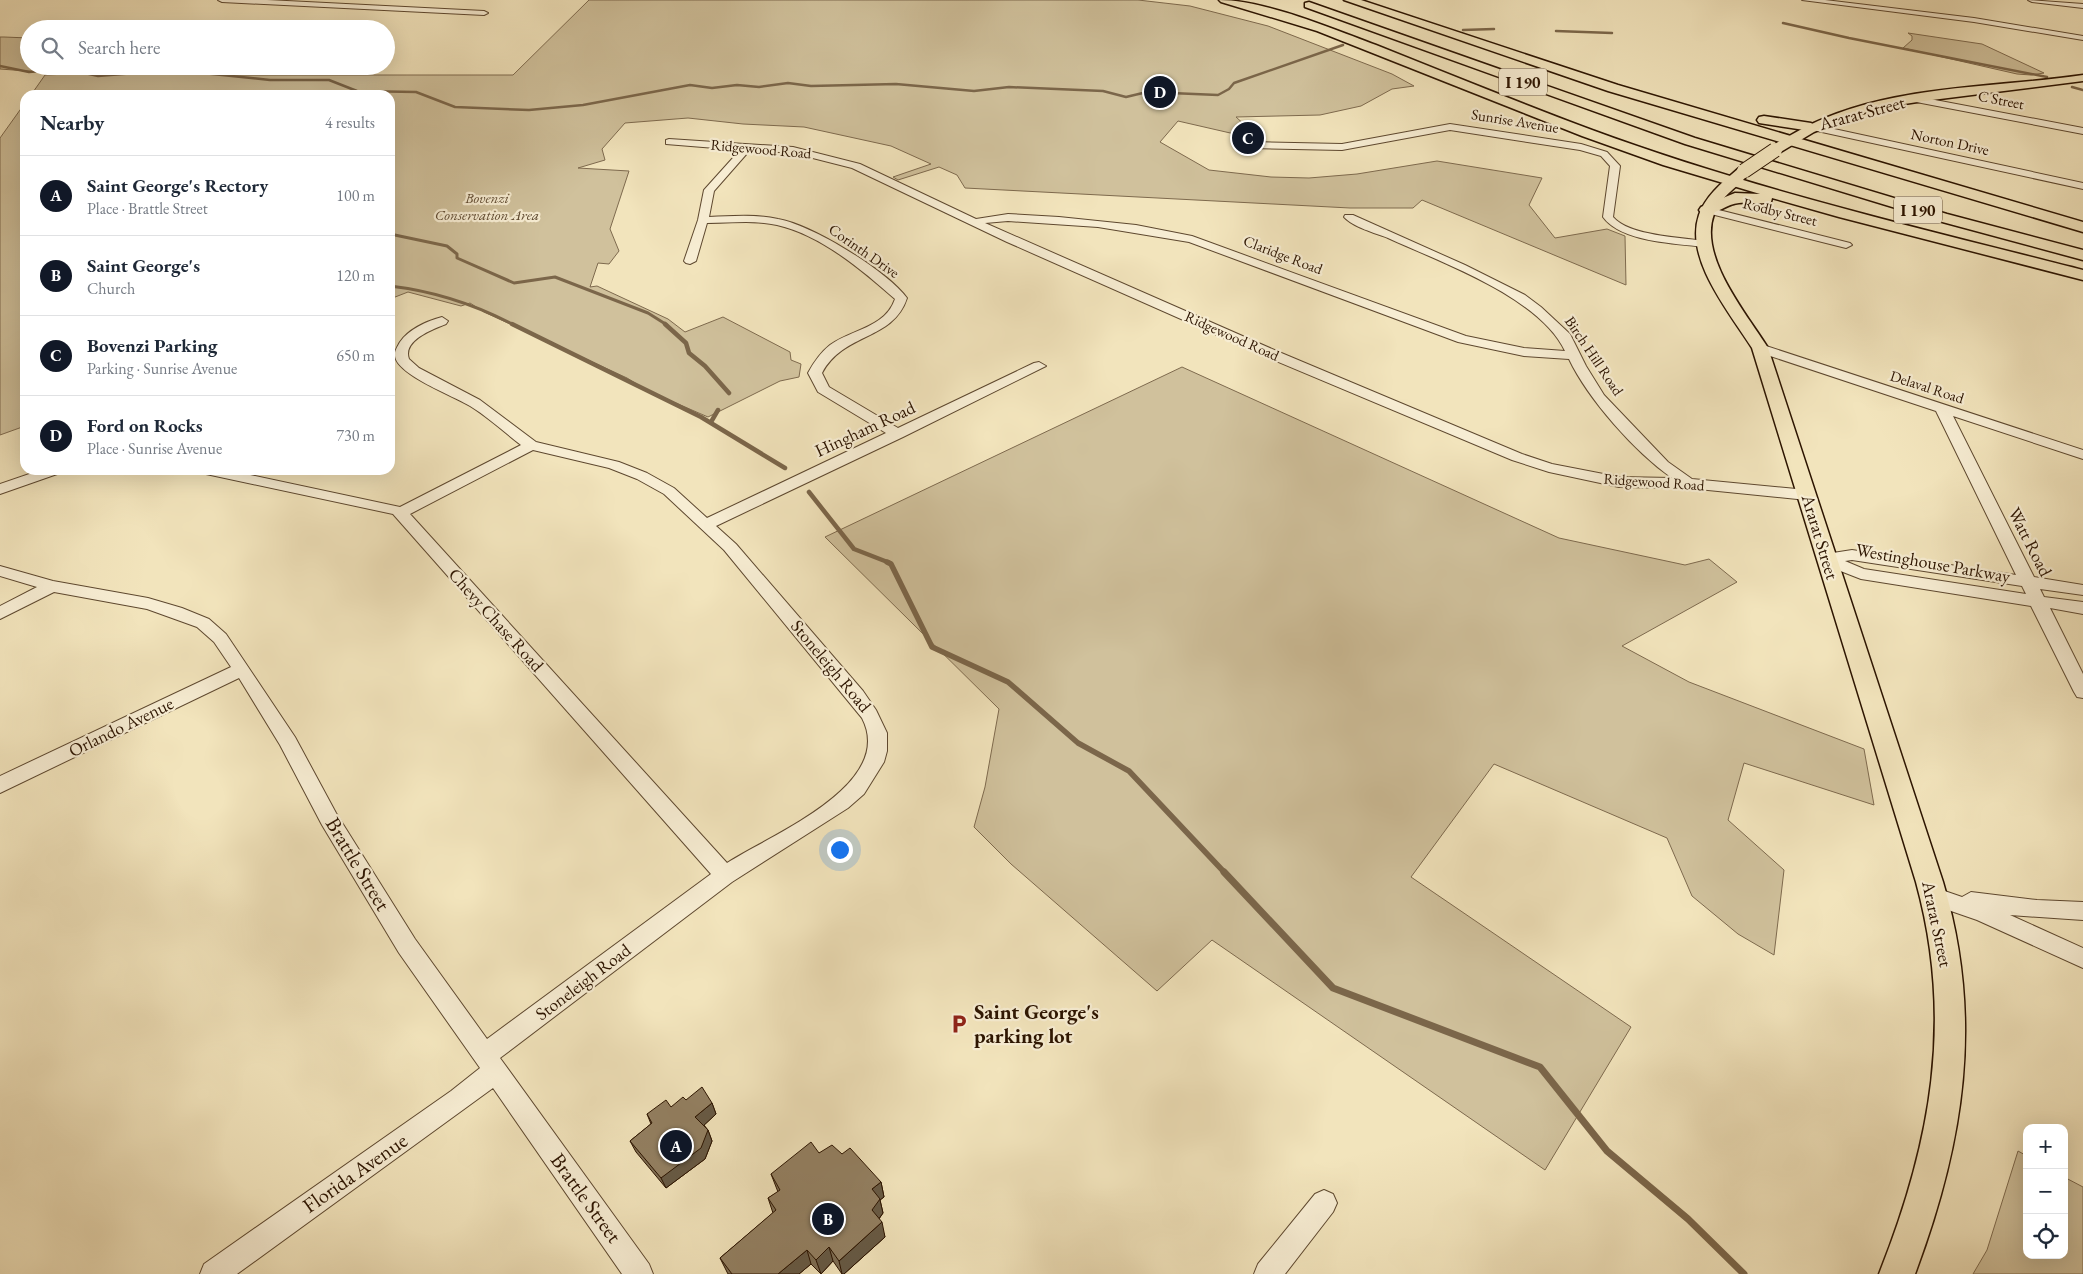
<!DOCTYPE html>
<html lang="en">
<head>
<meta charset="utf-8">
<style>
	body { margin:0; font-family:"EB Garamond",serif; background:#f6f6f7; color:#1f2937 }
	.controls { position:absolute; right:15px; bottom:15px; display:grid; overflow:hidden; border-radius:10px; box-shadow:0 5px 20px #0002 }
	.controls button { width:45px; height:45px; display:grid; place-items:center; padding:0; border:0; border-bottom:1px solid #e0e1e3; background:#fff; color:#1f2937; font:25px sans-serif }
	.you { position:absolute; left:839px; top:849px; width:18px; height:18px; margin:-12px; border:4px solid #fff; border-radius:50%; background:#1a73e8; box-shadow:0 0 0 8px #1a73e833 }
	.badge { display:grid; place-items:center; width:32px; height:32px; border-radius:50%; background:#111827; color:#fff; font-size:16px; font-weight:700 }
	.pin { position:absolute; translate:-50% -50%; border:2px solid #fff; box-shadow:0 1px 5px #0006 }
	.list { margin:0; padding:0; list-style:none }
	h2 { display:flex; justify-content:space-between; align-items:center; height:65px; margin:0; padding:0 20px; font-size:21px }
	h2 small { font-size:16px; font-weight:400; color:#747a83 }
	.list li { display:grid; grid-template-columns:32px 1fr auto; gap:15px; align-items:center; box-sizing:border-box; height:80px; padding:0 20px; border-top:1px solid #e0e1e3 }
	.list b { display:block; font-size:19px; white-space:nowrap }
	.list p { margin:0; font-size:16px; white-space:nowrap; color:#747a83 }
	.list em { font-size:16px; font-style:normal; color:#747a83 }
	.icon { flex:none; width:28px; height:28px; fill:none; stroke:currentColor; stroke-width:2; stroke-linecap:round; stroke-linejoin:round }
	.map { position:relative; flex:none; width:2083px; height:1274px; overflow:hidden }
	.search { position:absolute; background:#fff; box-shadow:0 5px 20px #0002; left:20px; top:20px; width:375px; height:55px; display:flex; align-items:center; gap:12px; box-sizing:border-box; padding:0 18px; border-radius:28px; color:#747a83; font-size:19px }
	.panel { position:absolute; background:#fff; box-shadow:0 5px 20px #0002; left:20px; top:90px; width:375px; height:385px; border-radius:15px }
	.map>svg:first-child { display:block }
	.green { fill:#d0c19c; stroke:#7e6a4e }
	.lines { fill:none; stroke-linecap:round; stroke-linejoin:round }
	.stream-far4 { stroke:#7b664a; stroke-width:2.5 }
	.stream-far3 { stroke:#7b664a; stroke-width:3 }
	.stream-far2 { stroke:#7b664a; stroke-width:4.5 }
	.stream-far1 { stroke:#7b664a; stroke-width:5.5 }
	.stream { stroke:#7b664a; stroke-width:7 }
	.minor-casing { stroke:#5e482f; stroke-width:2 }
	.major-casing { stroke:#2c1400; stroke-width:3 }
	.highway-casing { stroke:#2c1400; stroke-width:3 }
	.minor { fill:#f7edd3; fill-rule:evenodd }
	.major { fill:#f2e4bc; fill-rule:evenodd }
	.highway { fill:#f2e4bc; fill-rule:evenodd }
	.major-bridge-casing { stroke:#2c1400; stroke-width:16; stroke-linecap:butt }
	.major-bridge { stroke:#f2e4bc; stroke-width:14 }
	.wall { fill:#7e6e54; stroke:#2c1400 }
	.shaded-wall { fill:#675a45; stroke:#2c1400 }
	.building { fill:#938062; stroke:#2c1400 }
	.labels { text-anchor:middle; stroke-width:4.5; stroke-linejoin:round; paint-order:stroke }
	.far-street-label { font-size:15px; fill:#2c1400; stroke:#f7edd3 }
	.far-park-label { font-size:15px; font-style:italic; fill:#5d482f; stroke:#f7edd3 }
	.shield { fill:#f7edd3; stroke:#69553f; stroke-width:1 }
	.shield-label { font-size:16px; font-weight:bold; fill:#2c1400 }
	.street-label { font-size:18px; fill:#2c1400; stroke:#f7edd3 }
	.near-street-label { font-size:21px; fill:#2c1400; stroke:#f7edd3 }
	.near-poi-label { font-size:21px; font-weight:bold; fill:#2c1400; stroke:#f7edd3; text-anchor:start }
</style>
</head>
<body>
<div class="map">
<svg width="2083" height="1274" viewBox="0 0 2083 1274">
	<rect width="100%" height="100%" fill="#f2e4bc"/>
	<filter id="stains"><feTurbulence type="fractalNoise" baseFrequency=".004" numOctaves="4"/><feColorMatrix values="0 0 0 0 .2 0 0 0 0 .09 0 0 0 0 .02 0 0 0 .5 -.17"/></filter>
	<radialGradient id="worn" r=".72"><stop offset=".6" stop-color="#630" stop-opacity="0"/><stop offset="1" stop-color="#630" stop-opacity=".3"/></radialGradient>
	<!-- green -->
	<path class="green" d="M589 0H1138L1190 6 1268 26 1392 74 1414 86 1392 89 1361 106 1320 115 1236 117 1256 135H1239L1178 121 1160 142 1209 170 1271 177 1309 178 1357 174 1437 161 1542 178 1529 205 1555 238 1607 229 1625 236 1626 285 1422 200 1413 208H1350L965 188 957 175 939 167 898 180 893 177 931 164 891 146 804 127 743 124 688 118 625 123 602 149 605 160 578 168 629 171 610 229 619 251 609 264 598 263 590 287 597 286 668 319 685 332 723 317 790 352 791 360 801 364 799 377 780 381 708 417 648 391 627 378 484 312 470 303 461 306 408 292 390 299V95H31L45 75 68 74 0 69V37H4L29 38V66H87L109 70 201 69 222 71 228 75H513Z
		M1908 33 1982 44 2044 73 2031 75 2017 74 1903 48 1912 40V36Z
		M25 103V426L0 435V138Z
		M1182 367 1559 538 1685 565 1709 559 1737 582 1622 646 1689 682 1864 749 1874 805 1744 763 1728 820 1784 870 1774 955 1738 934 1692 896 1667 838 1494 764 1411 877 1631 1027 1545 1170 1212 940 1157 991 1011 864 974 827 985 787 999 709 825 537Z
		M2018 1151 2027 1156V1255H2064V1177L2083 1187V1274H1973L1987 1250Z"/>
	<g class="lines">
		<!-- stream-far4 -->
		<path class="stream-far4" d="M1783 23 1849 38 2047 77
			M1463 30 1494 29
			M1556 31 1612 33
			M0 66 29 72 67 69 98 76 173 70 270 80H329L357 91 416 92 455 107 529 110 583 105 690 85 712 88 737 85 759 87 788 83 811 86 896 84 974 91 1009 87 1103 91 1126 97 1147 92 1218 95 1229 89 1234 83 1343 45
			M2072 87 2083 90"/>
		<!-- stream-far3 -->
		<path class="stream-far3" d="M390 234 447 246 457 254V258L514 283 555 277 648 313 667 325
			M390 286C433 291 476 305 514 325"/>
		<!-- stream-far2 -->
		<path class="stream-far2" d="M512 324 701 417 785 468
			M665 324 686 343 689 353 705 366 729 393
			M711 422 718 410
			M809 492 854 549 890 563"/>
		<!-- stream-far1 -->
		<path class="stream-far1" d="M887 562 891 564 932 647 1008 682 1078 743 1129 771 1225 873"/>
		<!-- stream -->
		<path class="stream" d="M1224 872 1333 988 1540 1067 1607 1151 1688 1219 1744 1274"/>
		<defs>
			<path id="minor" d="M218 0H267L484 11 488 13 484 15 222 2Z
				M1802 0H1825L1974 18 2083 36V40L1974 22Z
				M2028 0 2083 4V8L2032 2Z
				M1914 96 2083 128V134L1911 101 1909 99Z
				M1450 124 1581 144 1607 152 1620 166 1613 217C1629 236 1680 237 1703 241L1709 244 1703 247C1674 243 1621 242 1603 217L1610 166 1601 156 1580 150 1450 130 1342 150 1252 148 1247 145 1252 142 1342 144Z
				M1811 124 2083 183V189L1808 129 1806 127Z
				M669 139 793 147 860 164 976 219 1008 214 1059 217 1136 225 1192 236 1466 336 1524 348 1565 351C1540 297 1440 262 1388 238 1375 233 1353 227 1344 217L1345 215H1353L1465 265 1525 295 1541 307 1570 334 1586 366 1604 395 1668 462 1692 479 1807 490 1815 495 1807 500 1688 488 1619 487 1549 472 1512 460 1269 358 1007 242 852 168 793 153 750 150 714 191 709 217C732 216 755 214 778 219 812 225 886 270 907 298 893 341 844 332 822 373L829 387 898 428 1034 363 1039 362 1046 366 903 437 716 526 736 544 863 691 876 710 887 733V751L884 762 864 794 848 808 732 882 500 1058 649 1264 653 1274H622L493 1088 237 1274H200L204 1264 451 1091 480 1068 399 953 322 825 280 745 239 678 0 793V776L231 667 214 642 197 627 147 609 54 592 0 619V606L37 587 0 576V566L53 581 148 598 182 608 209 619 226 634 295 737 336 813 415 939 487 1039 711 874 393 514 206 474 199 470H227L400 507 521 445C504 432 488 417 470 406 454 396 397 375 395 356 394 351 398 346 400 342 409 329 427 321 442 317L448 321 446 324C434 329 402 340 409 359L419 368 480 400 536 442 619 462 647 473 674 488 707 518 886 433 818 392 808 373C814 362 820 353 830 345 852 329 885 328 895 299 862 270 821 235 777 225 755 220 730 223 707 223L696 261 690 264 686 263 684 261 698 220 704 190 740 150 666 144V140ZM1008 221 1098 227 1189 242 1458 342 1524 356 1569 359C1588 399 1635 452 1672 478L1619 477 1552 464 1522 454 1279 352 985 223ZM533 450 609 468 637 479 664 494 724 550 862 718C897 785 770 835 727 863L410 514Z
				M1707 207 1850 243 1852 245 1846 248 1703 212V208Z
				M1760 344 2083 450V459L1953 416 2034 577 2083 585V595L2040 589 2044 597 2083 602V614L2050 608 2083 674V698L2077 697 2074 692 2031 606 1861 579 1820 563 1818 559 1820 555 1852 550 2016 575 1936 411 1755 351 1754 348ZM1852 560 2022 586 2026 594 1864 569 1845 561Z
				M41 470H62L60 473 0 494V484Z
				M1933 887 1962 897 1971 892 2037 900 2083 902V920L2010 915 2083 948V968L1977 920 1925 902 1922 896 1925 890Z
				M1324 1190 1333 1194 1337 1203 1333 1212 1285 1274H1254L1258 1264 1315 1194Z"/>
			<path id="major" d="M2083 75V81L1924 101 1885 107 1850 117 1814 132 1779 153H1771L1769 150C1774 143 1783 140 1791 135 1877 84 1987 89 2083 75Z
				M1744 167 1751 171C1739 187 1721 195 1714 214 1698 257 1747 314 1768 348L1943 882C1984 1019 1964 1143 1915 1274H1879C1931 1144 1954 1020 1916 882L1752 348C1730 313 1684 259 1699 215 1706 195 1724 181 1739 168Z"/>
			<path id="highway" d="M1219 0C1265 0 1333 29 1376 45 1448 74 1520 103 1592 130 1752 189 1918 228 2083 270V280L1839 217 1772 198 1771 202C1760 205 1749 202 1739 203 1725 204 1715 217 1701 213L1699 210 1701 207 1735 193 1760 194 1663 165 1582 136 1317 31 1221 2Z
				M1344 0H1361L1618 85 2083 222V232L1608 91Z
				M1309 2 1695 138 1947 214 2083 250V260L1935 220 1685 144 1305 7V3Z
				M1764 116 1811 123 1818 127 1811 131 1759 123 1757 120 1759 117Z"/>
		</defs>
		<!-- minor casing -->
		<use href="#minor" class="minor-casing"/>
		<!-- major casing -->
		<use href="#major" class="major-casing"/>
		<!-- highway casing -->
		<use href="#highway" class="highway-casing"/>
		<!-- minor -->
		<use href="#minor" class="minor"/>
		<!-- major -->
		<use href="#major" class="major"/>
		<!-- highway -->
		<use href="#highway" class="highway"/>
		<defs>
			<path id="major-bridge" d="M1744 171 1775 150"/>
		</defs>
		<!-- major-bridge casing -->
		<use href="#major-bridge" class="major-bridge-casing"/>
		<!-- major-bridge -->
		<use href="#major-bridge" class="major-bridge"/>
	</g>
	<!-- wall -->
	<path class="wall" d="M686 1100 712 1103 716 1114 704 1125 708 1130 712 1141 705 1159 666 1188 636 1152 630 1141 651 1124 647 1114 671 1107Z
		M819 1153 842 1154 881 1182 884 1197 880 1200 883 1213 879 1219 885 1237 844 1274H842L833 1261 821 1274 811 1264 799 1274H728L720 1258 773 1213 768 1198 778 1192 771 1174Z"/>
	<!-- shaded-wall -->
	<path class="shaded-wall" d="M712 1103 716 1114 700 1129 695 1117Z
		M708 1130 712 1141 705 1159 666 1188 661 1178Z
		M881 1182 884 1197 880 1200 883 1213 875 1224 872 1210V1189Z
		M882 1222 885 1237 844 1274H842L839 1261Z
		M829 1247 833 1261 821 1274 816 1260Z
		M807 1250 811 1264 799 1274H778Z"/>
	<!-- building -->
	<path class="building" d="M702 1087 712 1103 695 1117 708 1130 701 1148 661 1178 630 1141 652 1123 647 1114 666 1100 671 1107 683 1097 686 1100Z
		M811 1142 819 1153 832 1145 842 1154 850 1148 881 1182 872 1189 880 1199 872 1210 882 1222 839 1261 829 1247 816 1260 807 1250 778 1274H732L720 1258 776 1210 768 1198 780 1190 771 1174Z"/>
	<!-- icons -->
	<defs>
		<symbol id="parking-bare" viewBox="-9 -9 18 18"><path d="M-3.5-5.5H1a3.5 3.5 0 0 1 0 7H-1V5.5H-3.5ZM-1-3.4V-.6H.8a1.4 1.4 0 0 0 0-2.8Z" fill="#8f2418" stroke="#f7edd3" stroke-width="2.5" paint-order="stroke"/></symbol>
	</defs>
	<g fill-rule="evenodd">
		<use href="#parking-bare" x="945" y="1010" width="28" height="28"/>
	</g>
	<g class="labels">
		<!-- far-street labels -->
		<g class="far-street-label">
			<text transform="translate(2001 100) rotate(11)" y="5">C Street</text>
			<text transform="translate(1515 121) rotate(9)" y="5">Sunrise Avenue</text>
			<text transform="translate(1950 142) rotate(12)" y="5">Norton Drive</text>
			<text transform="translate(761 149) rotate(5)" y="5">Ridgewood Road</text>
			<text transform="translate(1780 212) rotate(14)" y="5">Rodby Street</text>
			<text transform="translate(864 251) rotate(35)" y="5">Corinth Drive</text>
			<text transform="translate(1283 255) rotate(21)" y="5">Claridge Road</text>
			<text transform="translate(1232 336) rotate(24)" y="5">Ridgewood Road</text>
			<text transform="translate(1594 356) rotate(56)" y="5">Birch Hill Road</text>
			<text transform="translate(1927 387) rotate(18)" y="5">Delaval Road</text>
			<text transform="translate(1654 482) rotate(4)" y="5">Ridgewood Road</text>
		</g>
		<!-- far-park labels -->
		<g class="far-park-label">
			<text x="487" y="203">Bovenzi<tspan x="487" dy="17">Conservation Area</tspan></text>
		</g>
		<!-- shield labels -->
		<g class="shield">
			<rect x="1499" y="68.5" width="48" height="27" rx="4"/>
			<rect x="1894" y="196.5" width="48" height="27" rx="4"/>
		</g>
		<g class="shield-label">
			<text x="1523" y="88">I 190</text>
			<text x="1918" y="216">I 190</text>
		</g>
		<!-- street labels -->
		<g class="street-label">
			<text transform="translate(1862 113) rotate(-15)" y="6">Ararat Street</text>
			<text transform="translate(865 429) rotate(-25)" y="6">Hingham Road</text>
			<text transform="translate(1820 537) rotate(73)" y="6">Ararat Street</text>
			<text transform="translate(2030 542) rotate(63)" y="6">Watt Road</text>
			<text transform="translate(1933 563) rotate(10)" y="6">Westinghouse Parkway</text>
			<text transform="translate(496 620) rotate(48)" y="6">Chevy Chase Road</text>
			<text transform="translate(831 666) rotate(50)" y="6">Stoneleigh Road</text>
			<text transform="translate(121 727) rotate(-26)" y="6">Orlando Avenue</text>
			<text transform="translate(1937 924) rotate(78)" y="6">Ararat Street</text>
			<text transform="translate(583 982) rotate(-37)" y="6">Stoneleigh Road</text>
		</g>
		<!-- near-street labels -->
		<g class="near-street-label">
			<text transform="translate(358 864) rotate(59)" y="7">Brattle Street</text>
			<text transform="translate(355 1173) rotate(-35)" y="7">Florida Avenue</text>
			<text transform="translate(586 1198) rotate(54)" y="7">Brattle Street</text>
		</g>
		<!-- near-poi labels -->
		<g class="near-poi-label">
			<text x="974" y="1019">Saint George's<tspan x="974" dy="24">parking lot</tspan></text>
		</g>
	</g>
	<rect width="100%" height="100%" filter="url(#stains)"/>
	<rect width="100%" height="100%" fill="url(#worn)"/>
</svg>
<div class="controls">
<button>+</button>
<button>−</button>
<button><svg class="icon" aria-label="locate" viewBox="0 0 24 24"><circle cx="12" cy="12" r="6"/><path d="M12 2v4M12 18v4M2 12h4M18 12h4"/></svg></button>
</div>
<div class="you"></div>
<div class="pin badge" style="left:676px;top:1146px">A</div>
<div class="pin badge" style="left:828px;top:1219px">B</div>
<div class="pin badge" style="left:1248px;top:138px">C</div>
<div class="pin badge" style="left:1160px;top:92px">D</div>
<div class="search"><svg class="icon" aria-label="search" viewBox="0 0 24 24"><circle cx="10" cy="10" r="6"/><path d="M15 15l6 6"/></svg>Search here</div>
<section class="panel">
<h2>Nearby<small>4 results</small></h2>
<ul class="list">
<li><span class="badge">A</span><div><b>Saint George's Rectory</b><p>Place · Brattle Street</p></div><em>100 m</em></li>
<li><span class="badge">B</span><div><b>Saint George's</b><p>Church</p></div><em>120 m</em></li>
<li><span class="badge">C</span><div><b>Bovenzi Parking</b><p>Parking · Sunrise Avenue</p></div><em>650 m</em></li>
<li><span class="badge">D</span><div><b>Ford on Rocks</b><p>Place · Sunrise Avenue</p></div><em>730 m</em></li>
</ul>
</section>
</div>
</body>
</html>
